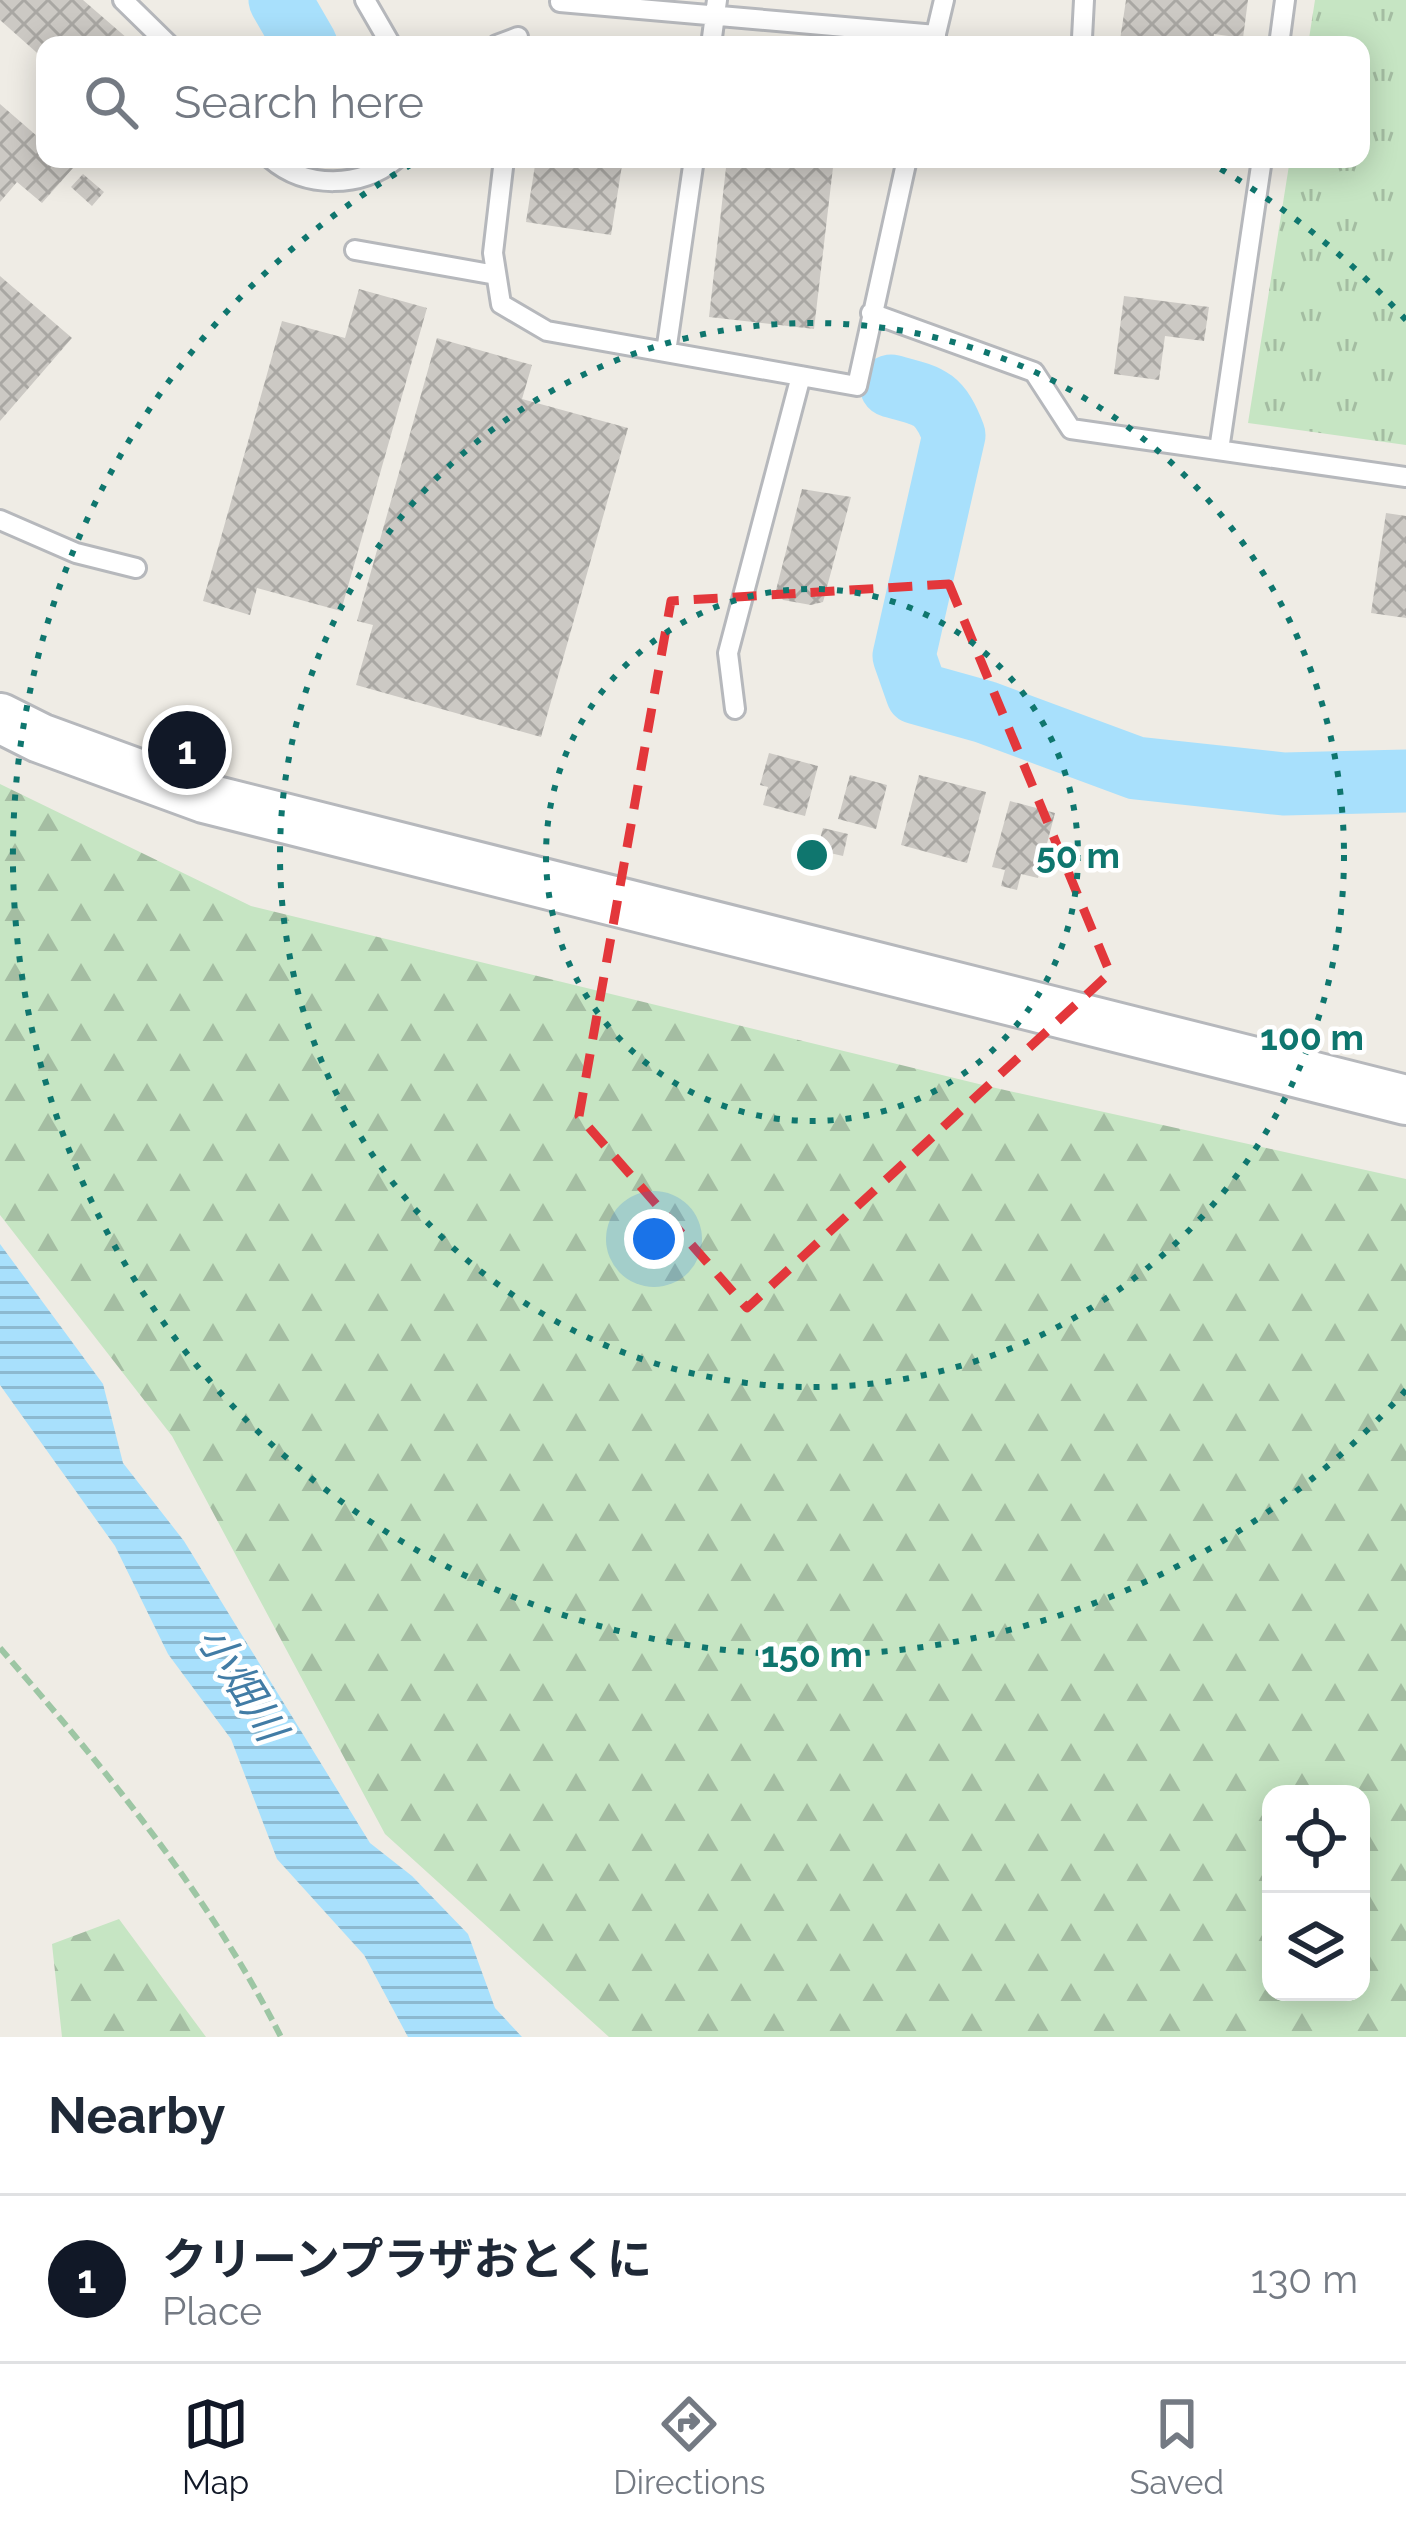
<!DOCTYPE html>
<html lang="en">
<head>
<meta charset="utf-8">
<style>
	body { margin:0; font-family:Raleway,"Noto Sans JP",sans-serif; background:#f2f2f3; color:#1f2937 }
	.controls { position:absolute; right:36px; bottom:36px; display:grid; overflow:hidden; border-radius:24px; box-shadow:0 6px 30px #0003 }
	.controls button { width:108px; height:108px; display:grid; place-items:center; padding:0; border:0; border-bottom:3px solid #e0e1e3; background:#fff; color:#1f2937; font:60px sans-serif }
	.you { position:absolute; left:654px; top:1239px; width:42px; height:42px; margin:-30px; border:9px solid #fff; border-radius:50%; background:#1a73e8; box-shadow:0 0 0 18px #1a73e833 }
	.badge { display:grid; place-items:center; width:78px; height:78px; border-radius:50%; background:#111827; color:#fff; font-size:39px; font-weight:700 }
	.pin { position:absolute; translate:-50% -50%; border:6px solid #fff; box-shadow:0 3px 12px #0006 }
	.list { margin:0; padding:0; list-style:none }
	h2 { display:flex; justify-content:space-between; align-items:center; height:156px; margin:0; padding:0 48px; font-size:51px }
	h2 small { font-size:39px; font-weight:400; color:#747a83 }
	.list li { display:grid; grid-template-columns:78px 1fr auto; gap:36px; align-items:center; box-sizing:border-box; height:168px; padding:0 48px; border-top:3px solid #e0e1e3 }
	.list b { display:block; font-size:45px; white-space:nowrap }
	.list p { margin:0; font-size:39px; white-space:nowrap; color:#747a83 }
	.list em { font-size:39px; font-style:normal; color:#747a83 }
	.icon { flex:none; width:66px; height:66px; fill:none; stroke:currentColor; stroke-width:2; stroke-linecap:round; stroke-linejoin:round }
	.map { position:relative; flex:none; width:1406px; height:2037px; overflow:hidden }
	.search { position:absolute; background:#fff; box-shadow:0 6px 30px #0003; left:36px; right:36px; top:36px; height:132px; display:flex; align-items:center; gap:30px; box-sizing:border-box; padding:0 42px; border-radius:24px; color:#747a83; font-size:45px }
	.sheet { height:324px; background:#fff }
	nav { display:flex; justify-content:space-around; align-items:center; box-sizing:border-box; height:168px; border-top:3px solid #e0e1e3; background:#fff; font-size:33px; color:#747a83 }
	nav a { display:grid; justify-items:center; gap:6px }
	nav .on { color:#111827 }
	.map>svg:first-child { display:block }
	.forest { fill:url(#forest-firs); fill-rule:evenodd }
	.park { fill:url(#park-tufts) }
	.water { fill:url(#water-rules) }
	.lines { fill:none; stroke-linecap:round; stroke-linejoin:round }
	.river { stroke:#a8e0fc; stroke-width:63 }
	.building { fill:url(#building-cross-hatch) }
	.service-casing { stroke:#b6b8bc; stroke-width:24 }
	.tertiary-casing { stroke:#b6b8bc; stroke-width:54 }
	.path { stroke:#9dc6a4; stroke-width:6; stroke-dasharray:12 6; stroke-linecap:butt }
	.service { stroke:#fff; stroke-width:18 }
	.tertiary { stroke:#fff; stroke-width:48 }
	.tree { fill:#8db186 }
	.marked { fill:none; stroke:#e3373b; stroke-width:9; stroke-dasharray:24 15; stroke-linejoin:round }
	.ring { fill:none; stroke:#0f766e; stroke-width:6; stroke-dasharray:6 12 }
	.labels { text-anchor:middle; stroke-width:9; stroke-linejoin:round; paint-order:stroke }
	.water-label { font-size:42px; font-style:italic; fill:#427ca5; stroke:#fff }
	.centre { fill:#0f766e; stroke:#fff; stroke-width:6 }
	.ring-label { font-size:36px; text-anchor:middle; font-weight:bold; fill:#0f766e; stroke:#fff; stroke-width:9; stroke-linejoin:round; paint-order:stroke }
</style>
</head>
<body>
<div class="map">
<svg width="1406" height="2037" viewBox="0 0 1406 2037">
	<defs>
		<pattern id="forest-firs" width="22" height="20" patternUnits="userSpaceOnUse" patternTransform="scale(3)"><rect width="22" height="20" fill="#c6e5c3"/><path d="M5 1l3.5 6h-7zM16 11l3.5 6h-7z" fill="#a4bda2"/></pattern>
		<pattern id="park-tufts" width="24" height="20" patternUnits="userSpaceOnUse" patternTransform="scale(3)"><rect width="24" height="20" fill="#c6e5c3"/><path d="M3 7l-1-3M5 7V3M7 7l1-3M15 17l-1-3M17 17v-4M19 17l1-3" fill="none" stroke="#a4bda2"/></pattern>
		<pattern id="water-rules" width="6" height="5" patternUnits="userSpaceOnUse" patternTransform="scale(3)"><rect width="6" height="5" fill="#a8e0fc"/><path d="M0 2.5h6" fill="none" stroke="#8cb9d0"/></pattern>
		<pattern id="building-cross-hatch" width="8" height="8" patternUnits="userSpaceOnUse" patternTransform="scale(3)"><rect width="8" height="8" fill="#ccc9c4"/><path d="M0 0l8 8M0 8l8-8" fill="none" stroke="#a9a7a3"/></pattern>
	</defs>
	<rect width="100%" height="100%" fill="#efece5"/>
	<!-- forest -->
	<path class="forest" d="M0 784 251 906 987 1086 1406 1179V2037H609L385 1834 172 1436 0 1215ZM1271 1794H1361V1992H1271Z
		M119 1919 206 2037H62L52 1944Z"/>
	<!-- park -->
	<path class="park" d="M1315 0H1406V445L1248 423 1290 159H1361V45H1308Z"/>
	<!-- water -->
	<path class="water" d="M0 1244 103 1384 123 1463 184 1541 370 1843 412 1876 468 1934 495 2008 522 2037H408L364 1955 277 1859 231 1739 168 1654 115 1546 0 1385Z"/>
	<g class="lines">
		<!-- river -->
		<path class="river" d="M280 0 306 45
			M891 386C929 396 939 396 954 435L904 656 917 693 985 712 1136 768 1284 784 1406 781"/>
	</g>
	<!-- building -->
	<path class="building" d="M0 0H83L135 45H45V60L0 20Z
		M1126 0H1248L1243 38 1214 34 1212 45H1158L1120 40Z
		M0 104 45 143V159H63L73 168 42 203 17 182 0 202Z
		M536 159H623L611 235 526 222Z
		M727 159H834L814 329 709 317Z
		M83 174 104 192 92 206 71 187Z
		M0 276 72 338 0 421Z
		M359 289 427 308 341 611 257 588 250 615 203 601 282 321 345 338Z
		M1124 296 1209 307 1204 341 1165 336 1159 380 1114 374Z
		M437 338 532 365 522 399 628 428 541 737 356 685 373 625 357 621Z
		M802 489 851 497 823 602 811 605 783 600 776 590Z
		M1386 513 1406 516V618L1371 613Z
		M769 753 818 766 805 816 763 805 768 787 760 785Z
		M850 775 887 785 876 829 838 819Z
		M919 775 986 792 967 863 901 845Z
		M1010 801 1055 813 1038 878 1021 874 1017 890 1001 886 1005 870 992 867Z
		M823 828 848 834 843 856 817 850Z"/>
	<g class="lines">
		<defs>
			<path id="service" d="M123 0 169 45
				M365 0 391 45
				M560 2 936 35
				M1082 38 1084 0
				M934 42 944 0
				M497 45 518 37 517 45
				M711 45 717 0
				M1279 45 1285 0
				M271 159C306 189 361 188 396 159
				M504 159 493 253 501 304 547 331 857 386 907 159
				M355 250 496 275
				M871 313 1034 372 1071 429 1406 477
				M666 352 694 159
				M1219 450 1262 159
				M0 520 76 553 136 568
				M735 709 728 653 801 376"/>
			<path id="tertiary" d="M0 718 40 738 204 798 1406 1100"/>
		</defs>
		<!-- service casing -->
		<use href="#service" class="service-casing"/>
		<!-- tertiary casing -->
		<use href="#tertiary" class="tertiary-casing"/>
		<!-- path -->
		<path class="path" d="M0 1648C105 1769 208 1893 281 2037"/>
		<!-- service -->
		<use href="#service" class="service"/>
		<!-- tertiary -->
		<use href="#tertiary" class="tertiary"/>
	</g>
	<!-- trees -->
	<circle class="tree" cx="194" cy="742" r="14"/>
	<!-- marked area -->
	<path class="marked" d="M949 584 1110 973 747 1308 579 1116 671 601Z"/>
	<!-- distance rings -->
	<g class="ring">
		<circle cx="812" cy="855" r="266"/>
		<circle cx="812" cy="855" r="532"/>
		<path d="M1406 1390A799 799 0 1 1 419 160M1205 160A799 799 0 0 1 1406 320"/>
	</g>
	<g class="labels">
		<!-- water labels -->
		<g class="water-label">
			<text transform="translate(242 1683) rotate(58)" y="15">小畑川</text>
		</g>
	</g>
	<circle cx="812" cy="855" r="18" class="centre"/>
	<g class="ring-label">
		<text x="1078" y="868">50 m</text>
		<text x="1312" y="1050">100 m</text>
		<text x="812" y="1667">150 m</text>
	</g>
</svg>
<div class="controls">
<button><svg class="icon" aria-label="locate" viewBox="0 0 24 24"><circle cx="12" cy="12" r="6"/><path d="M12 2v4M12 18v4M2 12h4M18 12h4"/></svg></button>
<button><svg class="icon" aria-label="layers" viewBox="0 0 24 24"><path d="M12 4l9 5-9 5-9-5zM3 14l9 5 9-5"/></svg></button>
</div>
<div class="you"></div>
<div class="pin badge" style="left:187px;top:750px">1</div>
<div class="search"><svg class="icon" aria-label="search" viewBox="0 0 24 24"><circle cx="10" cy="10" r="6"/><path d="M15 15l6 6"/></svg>Search here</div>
</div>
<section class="sheet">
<h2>Nearby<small></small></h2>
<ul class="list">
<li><span class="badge">1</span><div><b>クリーンプラザおとくに</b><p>Place</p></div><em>130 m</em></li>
</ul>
</section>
<nav>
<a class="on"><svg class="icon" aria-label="map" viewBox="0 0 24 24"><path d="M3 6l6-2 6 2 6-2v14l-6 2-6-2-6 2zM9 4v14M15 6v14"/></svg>Map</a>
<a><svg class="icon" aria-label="directions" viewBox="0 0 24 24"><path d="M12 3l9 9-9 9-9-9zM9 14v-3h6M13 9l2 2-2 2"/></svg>Directions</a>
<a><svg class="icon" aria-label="saved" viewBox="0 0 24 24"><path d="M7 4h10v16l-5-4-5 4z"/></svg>Saved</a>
</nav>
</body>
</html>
